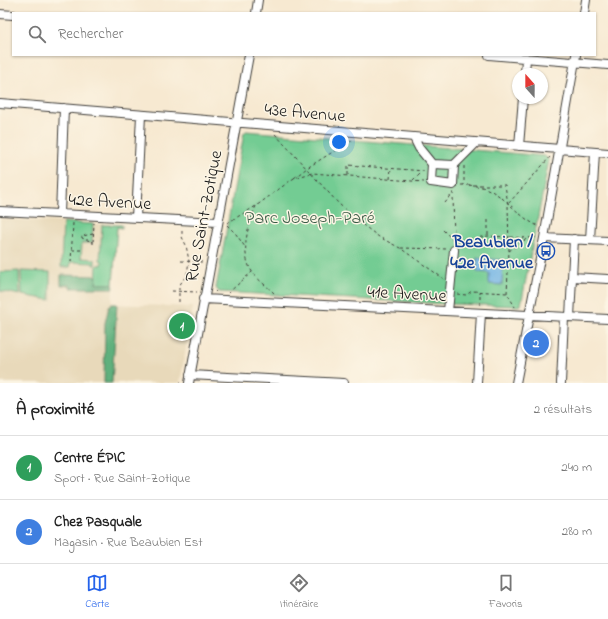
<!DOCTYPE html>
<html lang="fr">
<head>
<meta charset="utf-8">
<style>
	body { margin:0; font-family:"Indie Flower",sans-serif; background:#f6f6f6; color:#222 }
	.compass { position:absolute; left:512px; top:68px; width:36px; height:36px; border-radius:50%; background:#fff; box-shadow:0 1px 3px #0004; rotate:339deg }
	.you { position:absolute; left:339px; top:142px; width:14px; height:14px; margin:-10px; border:3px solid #fff; border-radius:50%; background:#1a73e8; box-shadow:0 0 0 6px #1a73e833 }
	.badge { display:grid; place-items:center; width:26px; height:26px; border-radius:50%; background:#2563eb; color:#fff; font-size:13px; font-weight:700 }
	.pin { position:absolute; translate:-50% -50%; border:2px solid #fff; box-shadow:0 1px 4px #0006 }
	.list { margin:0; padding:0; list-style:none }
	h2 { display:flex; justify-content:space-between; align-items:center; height:52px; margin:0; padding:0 16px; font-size:17px }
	h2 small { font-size:13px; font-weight:400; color:#767676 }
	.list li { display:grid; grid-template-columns:26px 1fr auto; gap:12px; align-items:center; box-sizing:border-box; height:64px; padding:0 16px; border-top:1px solid #e0e0e0 }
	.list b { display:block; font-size:15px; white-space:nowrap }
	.list p { margin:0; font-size:13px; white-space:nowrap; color:#767676 }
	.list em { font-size:13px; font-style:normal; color:#767676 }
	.icon { flex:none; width:22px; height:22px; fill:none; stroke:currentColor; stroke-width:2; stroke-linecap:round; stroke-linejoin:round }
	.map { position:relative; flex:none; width:608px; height:383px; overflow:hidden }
	.search { position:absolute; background:#fff; box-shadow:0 1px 3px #0004; left:12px; right:12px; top:12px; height:44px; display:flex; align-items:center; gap:10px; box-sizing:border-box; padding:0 14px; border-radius:0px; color:#767676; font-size:15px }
	.sheet { height:180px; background:#fff }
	nav { display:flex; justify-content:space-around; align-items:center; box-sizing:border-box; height:56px; border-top:1px solid #e0e0e0; background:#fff; font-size:11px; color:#767676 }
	nav a { display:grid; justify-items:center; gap:2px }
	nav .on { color:#2563eb }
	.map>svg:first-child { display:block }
	.built { fill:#e8d9ba }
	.green { fill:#73cc93; stroke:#487458 }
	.forest { fill:#5eb07d; stroke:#3d664c }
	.water { fill:#6fb3e5; stroke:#466880 }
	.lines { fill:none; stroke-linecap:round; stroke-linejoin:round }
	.minor-casing { stroke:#3d3b37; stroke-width:10 }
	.path { stroke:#3d3b37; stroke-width:1; stroke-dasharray:3 3; stroke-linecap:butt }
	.minor { stroke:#fff; stroke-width:8 }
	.labels { text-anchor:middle; stroke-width:3; stroke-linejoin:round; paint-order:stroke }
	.street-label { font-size:18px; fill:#1c1c1c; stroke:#fcf5e5 }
	.park-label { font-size:18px; fill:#3a5a46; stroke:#fcf5e5 }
	.transit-label { font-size:18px; font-weight:bold; fill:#164399; stroke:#fcf5e5; text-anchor:end }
</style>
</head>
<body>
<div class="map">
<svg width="608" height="383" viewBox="0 0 608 383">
	<rect width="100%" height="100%" fill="#fcf5e5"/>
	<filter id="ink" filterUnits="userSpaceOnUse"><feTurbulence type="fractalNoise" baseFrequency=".025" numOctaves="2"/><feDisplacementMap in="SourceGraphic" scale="8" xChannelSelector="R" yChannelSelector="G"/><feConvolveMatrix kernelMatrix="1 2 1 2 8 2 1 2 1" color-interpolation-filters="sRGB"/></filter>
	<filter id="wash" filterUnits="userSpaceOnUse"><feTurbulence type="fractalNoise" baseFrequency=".012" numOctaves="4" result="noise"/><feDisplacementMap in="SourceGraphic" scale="16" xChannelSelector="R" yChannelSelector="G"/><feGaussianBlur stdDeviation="0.9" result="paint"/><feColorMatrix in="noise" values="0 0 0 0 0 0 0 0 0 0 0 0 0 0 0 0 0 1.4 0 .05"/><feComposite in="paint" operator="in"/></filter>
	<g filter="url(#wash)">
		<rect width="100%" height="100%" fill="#f7e9d1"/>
		<!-- built -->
		<path class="built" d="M0 219 118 225 112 304 193 307 180 383H0Z"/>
		<!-- green -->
		<path class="green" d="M246 131 545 156 549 160 521 305 518 306 449 304 219 292 216 288 244 133Z
			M63 222 93 224 92 243H82L81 258 95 259V265H93V263L71 262 70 267H61Z
			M102 225H122V228L117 227 113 284H96L97 265H102V261L100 260Z
			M19 271 20 295 0 291V272Z
			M21 271 50 272V300L22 295Z"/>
		<!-- forest -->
		<path class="forest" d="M61 275 97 276 96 284H113V288H70V285H61Z
			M112 304H117L112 383H104L105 323 109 306Z"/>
		<!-- water -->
		<path class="water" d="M477 258 503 260 502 285 489 284V273L477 272Z"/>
	</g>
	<g filter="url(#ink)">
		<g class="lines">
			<defs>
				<path id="minor" d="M256 13 258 0
					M584 13 586 0
					M0 14 13 15
					M489 55 608 65
					M525 74 526 58
					M0 103 608 153
					M414 138 419 148 432 164 431 182 453 185 454 165 432 164
					M519 146 523 98
					M454 165 476 143
					M0 211 218 222
					M60 214 64 108
					M136 218 141 115
					M544 238 608 241
					M590 240 595 152
					M572 277 608 279
					M203 299 608 319
					M448 311 454 250
					M570 317 574 239
					M190 375 344 383
					M189 383 249 55
					M477 383 481 313
					M516 383 544 238 576 55
					M561 383 564 317"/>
			</defs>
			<!-- minor casing -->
			<use href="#minor" class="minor-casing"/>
			<!-- path -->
			<path class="path" d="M247 115V114
				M275 134 339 204 359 222 379 237 400 248 444 279
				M464 166V185
				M348 175V165L424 171
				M294 178 307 168 352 140
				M390 179 391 168
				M413 180 422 171
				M461 185H505L508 204
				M469 185C474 186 480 186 485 188 506 196 518 217 538 226
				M453 192 454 243
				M445 203 453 193
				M256 206C248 225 239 254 253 273 259 281 268 287 275 294
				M227 223 256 206 294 178 312 173 424 182
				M227 225 236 234 245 247
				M443 230 454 241 488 236 528 238
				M488 235V219
				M93 242 94 223
				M93 244V242L82 238V236L93 234
				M401 248 447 249
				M72 250H82
				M509 251 508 204 550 157
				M181 261 202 262
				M71 262 73 223
				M172 291 197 292
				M215 292 216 291
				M228 293 252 272
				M507 293 509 251 528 238 536 237
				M457 294 466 295 472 291 507 293 515 307
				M179 302V286L187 274 189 261 186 245 182 237V229
				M480 305V292
				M518 324 519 323
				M185 326H191
				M180 382H181"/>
			<!-- minor -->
			<use href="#minor" class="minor"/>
		</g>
	</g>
	<!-- icons -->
	<defs>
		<symbol id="bus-ring" viewBox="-11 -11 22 22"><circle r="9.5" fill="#fcf5e5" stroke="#1a4fb4" stroke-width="1.5"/><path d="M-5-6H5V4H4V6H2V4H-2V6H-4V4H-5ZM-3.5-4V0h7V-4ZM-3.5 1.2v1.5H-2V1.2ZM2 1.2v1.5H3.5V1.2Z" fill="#1a4fb4"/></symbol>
	</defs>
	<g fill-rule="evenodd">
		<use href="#bus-ring" x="536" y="241" width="20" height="20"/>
	</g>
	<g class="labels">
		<!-- street labels -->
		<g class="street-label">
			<text transform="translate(305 112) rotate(5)" y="6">43e Avenue</text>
			<text transform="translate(110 201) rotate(3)" y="6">42e Avenue</text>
			<text transform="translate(203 216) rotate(-79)" y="6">Rue Saint-Zotique</text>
			<text transform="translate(407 293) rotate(3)" y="6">41e Avenue</text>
		</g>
		<!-- park labels -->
		<g class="park-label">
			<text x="310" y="223">Parc Joseph-Paré</text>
		</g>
		<!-- transit labels -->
		<g class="transit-label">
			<text x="533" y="247">Beaubien /<tspan x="533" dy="21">42e Avenue</tspan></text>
		</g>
	</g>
</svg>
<svg class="compass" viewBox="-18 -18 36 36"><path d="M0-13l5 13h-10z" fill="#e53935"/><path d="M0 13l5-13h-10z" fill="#767676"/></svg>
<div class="you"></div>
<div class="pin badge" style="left:182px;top:326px;background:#2e9e5b">1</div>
<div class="pin badge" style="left:536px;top:343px;background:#3f7fe0">2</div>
<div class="search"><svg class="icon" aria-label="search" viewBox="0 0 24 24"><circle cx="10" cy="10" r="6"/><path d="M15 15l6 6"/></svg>Rechercher</div>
</div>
<section class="sheet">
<h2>À proximité<small>2 résultats</small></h2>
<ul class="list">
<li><span class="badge" style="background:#2e9e5b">1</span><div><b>Centre ÉPIC</b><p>Sport · Rue Saint-Zotique</p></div><em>240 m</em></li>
<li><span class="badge" style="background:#3f7fe0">2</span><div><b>Chez Pasquale</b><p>Magasin · Rue Beaubien Est</p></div><em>280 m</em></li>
</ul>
</section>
<nav>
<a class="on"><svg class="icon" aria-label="map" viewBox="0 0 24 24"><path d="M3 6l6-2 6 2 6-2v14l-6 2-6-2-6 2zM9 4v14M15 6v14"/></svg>Carte</a>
<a><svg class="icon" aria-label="directions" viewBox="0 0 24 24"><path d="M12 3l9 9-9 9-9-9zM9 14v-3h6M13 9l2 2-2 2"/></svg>Itinéraire</a>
<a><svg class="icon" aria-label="saved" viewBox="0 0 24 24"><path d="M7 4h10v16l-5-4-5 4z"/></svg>Favoris</a>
</nav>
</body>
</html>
